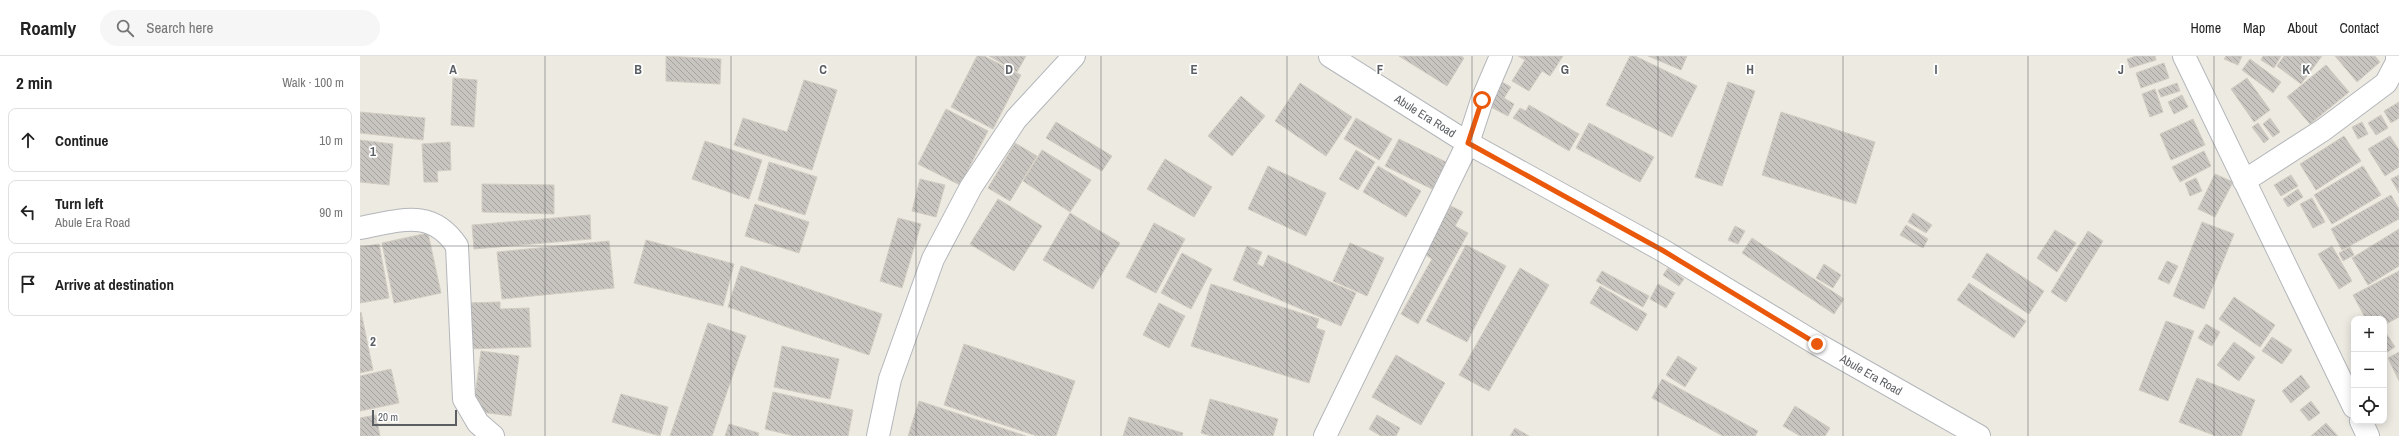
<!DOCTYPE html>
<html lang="en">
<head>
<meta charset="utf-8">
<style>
	body { margin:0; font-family:"Archivo Narrow",sans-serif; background:#f6f6f6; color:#222 }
	.controls { position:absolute; right:12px; bottom:12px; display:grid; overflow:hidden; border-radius:8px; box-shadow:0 2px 10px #0003 }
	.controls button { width:36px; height:36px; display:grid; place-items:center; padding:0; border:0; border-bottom:1px solid #e0e0e0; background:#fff; color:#222; font:20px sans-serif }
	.scale { position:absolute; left:12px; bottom:10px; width:85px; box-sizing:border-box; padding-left:4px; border:2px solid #5b5f63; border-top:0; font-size:11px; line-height:14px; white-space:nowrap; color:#5b5f63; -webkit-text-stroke:3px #fff; paint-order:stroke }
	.stop { position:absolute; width:12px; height:12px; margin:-9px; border:3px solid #ea580c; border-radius:50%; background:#fff }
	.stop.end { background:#ea580c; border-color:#fff; box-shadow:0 1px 4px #0008 }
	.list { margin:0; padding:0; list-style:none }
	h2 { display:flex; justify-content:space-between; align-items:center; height:52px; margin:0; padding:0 16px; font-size:17px }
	h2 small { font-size:13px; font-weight:400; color:#767676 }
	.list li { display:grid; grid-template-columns:26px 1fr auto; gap:12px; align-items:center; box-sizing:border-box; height:64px; margin:0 8px 8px; padding:0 8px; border:1px solid #e0e0e0; border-radius:8px }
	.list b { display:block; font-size:15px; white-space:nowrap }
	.list p { margin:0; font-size:13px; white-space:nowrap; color:#767676 }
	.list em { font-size:13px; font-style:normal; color:#767676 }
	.icon { flex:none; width:22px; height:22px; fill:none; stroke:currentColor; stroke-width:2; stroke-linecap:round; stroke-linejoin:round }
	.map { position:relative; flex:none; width:2039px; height:380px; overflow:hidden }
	header { display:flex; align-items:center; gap:24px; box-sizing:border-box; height:56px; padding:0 20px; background:#fff; border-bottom:1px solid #e0e0e0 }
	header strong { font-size:19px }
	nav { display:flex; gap:22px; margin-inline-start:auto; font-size:14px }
	.search { width:280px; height:36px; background:#f6f6f6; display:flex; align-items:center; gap:10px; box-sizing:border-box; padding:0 14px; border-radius:22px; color:#767676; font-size:15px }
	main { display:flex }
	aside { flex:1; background:#fff }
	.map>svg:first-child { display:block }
	.building { fill:url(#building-back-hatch); stroke:#d2ccc1 }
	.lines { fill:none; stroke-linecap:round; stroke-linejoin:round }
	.minor-casing { stroke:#b3b6ba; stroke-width:24 }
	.minor { stroke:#fff; stroke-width:22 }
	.route { stroke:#ea580c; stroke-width:5 }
	.grid { fill:none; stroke:#5b5f63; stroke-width:1; stroke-opacity:0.55 }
	.labels { text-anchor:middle; stroke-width:3.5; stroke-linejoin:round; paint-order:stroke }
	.street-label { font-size:12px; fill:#5b5f63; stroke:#fff }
	.grid-label { font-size:13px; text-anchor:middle; font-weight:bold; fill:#5b5f63; stroke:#fff; stroke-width:3.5; stroke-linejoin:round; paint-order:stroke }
</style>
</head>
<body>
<header>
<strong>Roamly</strong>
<div class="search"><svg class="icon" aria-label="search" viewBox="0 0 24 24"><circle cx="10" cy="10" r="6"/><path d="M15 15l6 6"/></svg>Search here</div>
<nav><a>Home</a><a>Map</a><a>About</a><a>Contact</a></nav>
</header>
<main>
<aside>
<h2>2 min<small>Walk · 100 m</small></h2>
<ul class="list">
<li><svg class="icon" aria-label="ahead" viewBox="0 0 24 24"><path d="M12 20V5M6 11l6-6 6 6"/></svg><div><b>Continue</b></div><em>10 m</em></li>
<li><svg class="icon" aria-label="left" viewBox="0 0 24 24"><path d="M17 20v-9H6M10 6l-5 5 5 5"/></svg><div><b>Turn left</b><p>Abule Era Road</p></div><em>90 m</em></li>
<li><svg class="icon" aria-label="arrive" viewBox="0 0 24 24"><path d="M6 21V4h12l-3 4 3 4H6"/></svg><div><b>Arrive at destination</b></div></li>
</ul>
</aside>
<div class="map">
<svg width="2039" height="380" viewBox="0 0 2039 380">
	<defs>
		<pattern id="building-back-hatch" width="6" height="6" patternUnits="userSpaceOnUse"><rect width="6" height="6" fill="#c8c5c0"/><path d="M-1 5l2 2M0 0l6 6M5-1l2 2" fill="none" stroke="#a5a3a0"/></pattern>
	</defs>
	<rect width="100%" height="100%" fill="#edeae2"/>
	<!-- building -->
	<path class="building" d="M306 0 361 3 360 28 306 25Z
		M617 0H624L661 19 633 73 591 51Z
		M629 0H666L657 16Z
		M1039 0H1101L1104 2 1087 30Z
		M1158 0H1203L1190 20 1182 15 1169 35 1152 25 1165 4Z
		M1270 0H1275L1337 30 1312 81 1246 49Z
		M1288 0H1327L1321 14Z
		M1776 0H1795L1796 4 1770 12 1767 3Z
		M1866 0H1882L1878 9 1864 3Z
		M1903 0H1921L1914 12 1901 4Z
		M1924 0H1962L1941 28 1917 10Z
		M1975 0H2015L2020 6 1997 26Z
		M1890 3 1921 26 1913 37 1882 14Z
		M1804 7 1809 22 1781 32 1776 17Z
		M1966 9 1989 36 1950 68 1927 41Z
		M93 22 117 24 114 71 91 69Z
		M1887 22 1910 54 1894 66 1871 33Z
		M444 24 477 34 452 114 374 89 383 62 427 76Z
		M1140 25 1151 31 1144 42 1154 48 1148 60 1127 49Z
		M1368 26 1395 35 1362 130 1335 121Z
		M940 27 992 61 966 100 915 65Z
		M1817 27 1820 35 1801 41 1798 34Z
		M1795 33 1803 56 1790 61 1782 38Z
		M1822 39 1828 51 1814 58 1808 46Z
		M881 40 905 60 872 100 848 80Z
		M2039 46V62L2031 67 2024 55Z
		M1169 49 1219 78 1209 95 1153 62 1160 52 1166 55Z
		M586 53 628 75 600 129 558 108Z
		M0 56 65 62 63 84 0 77Z
		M1421 56 1515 86 1496 148 1402 119Z
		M2021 59 2028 72 2016 79 2008 67Z
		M996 62 1032 83 1019 104 984 83Z
		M1910 62 1920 76 1913 81 1903 68Z
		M1833 63 1845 89 1811 104 1800 78Z
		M696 66 752 100 742 115 686 82Z
		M2002 66 2008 78 1998 83 1992 71Z
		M1229 67 1294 101 1280 126 1216 92Z
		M1898 67 1909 83 1904 87 1892 71Z
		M1984 80 2001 105 1956 134 1940 108Z
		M2030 80 2039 94V111L2025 120 2008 93Z
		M1039 83 1086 106 1072 133 1025 110Z
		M0 84 33 88 29 129 0 126Z
		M345 85 402 104 389 143 332 123Z
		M90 86 91 114 77 115 78 126H64L62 88Z
		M655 87 677 100 650 145 628 132Z
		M682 94 731 124 710 156 663 125Z
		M996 94 1015 106 998 134 979 123Z
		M1844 95 1851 110 1820 126 1812 111Z
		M805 103 852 131 834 161 787 133Z
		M409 106 457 121 445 159 398 144Z
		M908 110 966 137 946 180 888 153Z
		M1018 110 1061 135 1046 161 1003 136Z
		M2003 110 2021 139 1972 168 1954 139Z
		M1855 118 1873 126 1855 161 1838 153Z
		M1931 119 1938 130 1921 140 1914 129Z
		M2039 119V137L2031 123Z
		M1836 122 1842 135 1830 140 1825 127Z
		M560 123 585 129 576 161 552 155Z
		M122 128 194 129V158L122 156Z
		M1938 133 1943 141 1928 151 1923 143Z
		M2031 139 2039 153V163L1982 194 1971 173Z
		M1952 142 1965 166 1953 172 1940 148Z
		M638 143 682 170 654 215 610 188Z
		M395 148 449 166 439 197 385 180Z
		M1091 150 1103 156 1095 170 1108 177 1058 268 1041 258 1072 203 1064 198Z
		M710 157 760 187 733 233 683 204Z
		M1553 157 1572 169 1566 177 1548 166Z
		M230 159 231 183 114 193 112 169Z
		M538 162 561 168 542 232 520 225Z
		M1842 166 1874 178 1844 253 1813 240Z
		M794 167 825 183 796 237 766 221Z
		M1546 169 1568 183 1563 192 1540 179Z
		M1375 170 1385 175 1378 188 1368 184Z
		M2039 173V210L2008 229 1992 202Z
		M1695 174 1716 187 1697 216 1677 202Z
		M1728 175 1743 185 1706 246 1691 236Z
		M68 177 81 237 34 247 22 187Z
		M1392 182 1484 243 1474 258 1382 197Z
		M286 184 374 208 363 250 274 227Z
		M249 185 254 232 142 243 137 196Z
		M990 187 1024 202 1007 240 973 225Z
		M19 188 29 242 0 247V191Z
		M1106 189 1146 210 1107 286 1066 265Z
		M887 190 902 196 897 208 903 211 908 199 996 237 981 270 873 224Z
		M1972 190 1992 225 1979 233 1958 198Z
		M1990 191 1994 199 1983 205 1979 197Z
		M822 197 852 213 831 253 801 237Z
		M1627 197 1684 235 1669 258 1612 221Z
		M1807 205 1818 210 1809 228 1798 223Z
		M1464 208 1481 219 1473 232 1456 222Z
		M381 210 522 258 509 299 368 251Z
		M1160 212 1189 229 1129 335 1099 319Z
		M1308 212 1324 223 1319 230 1303 219Z
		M1242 215 1289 240 1283 251 1236 225Z
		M2039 215V261L2026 268 2021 259 2014 263H2006L1993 239Z
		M1609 227 1666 265 1654 282 1597 244Z
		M851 228 959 263 956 272 965 275 949 327 831 290Z
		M1298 228 1315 237 1306 252 1290 243Z
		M1240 230 1287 258 1277 275 1230 247Z
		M1874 241 1915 269 1900 291 1859 263Z
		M140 246V253L169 252 171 291 107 293 105 247Z
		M799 247 825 260 809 292 783 279Z
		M1 256 13 314 0 317V257Z
		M1806 265 1834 275 1808 345 1779 334Z
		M348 267 386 280 352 380H310Z
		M1846 268 1860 276 1852 290 1838 282Z
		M2024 274 2035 291 2024 298Z
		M1912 281 1932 294 1922 308 1902 295Z
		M1874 286 1895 301 1879 325 1857 309Z
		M604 288 715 325 696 380H677L584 349Z
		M422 290 479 303 470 343 414 331Z
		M121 295 159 300 151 360 113 355Z
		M2039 296V325L2028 302Z
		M1036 299 1085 327 1061 369 1012 341Z
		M1318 300 1337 312 1325 331 1306 319Z
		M31 313 39 347 0 355V320Z
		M1941 319 1950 331 1931 347 1922 335Z
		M1837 322 1895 344 1881 380H1856L1819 366Z
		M1302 323 1398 375 1395 380H1363L1292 342Z
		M413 336 493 354 488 380H434L405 373Z
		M261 338 308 351 300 380 252 366Z
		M850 343 918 363 913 380H851L841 377Z
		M559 345 666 380H548Z
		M1951 345 1960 357 1949 365 1940 354Z
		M1435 350 1470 372 1465 380H1440L1423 370Z
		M16 359 20 380H0V362Z
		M1017 359 1040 372 1036 380H1021L1009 373Z
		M769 361 823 377 822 380H763Z
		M1966 367 1978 380H1951Z
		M369 368 399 377 398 380H365Z
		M1155 372 1169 380H1150Z"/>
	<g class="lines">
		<defs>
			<path id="minor" d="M970 0 1108 87 1302 194 1457 288 1619 380
				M1824 0 1994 351
				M1884 125 1963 74 2026 27 2037 6V0
				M0 172C39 165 71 151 97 190L104 343 118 367 133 380
				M2001 365 2008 380
				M518 380 530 323 573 203 611 131 656 63 714 0
				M965 380 1108 87 1122 44 1141 0"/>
		</defs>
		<!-- minor casing -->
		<use href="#minor" class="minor-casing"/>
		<!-- minor -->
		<use href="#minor" class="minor"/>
	</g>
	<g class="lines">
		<!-- route -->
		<path class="route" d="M1122 44 1108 87 1302 194 1457 288"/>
	</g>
	<!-- grid -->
	<path class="grid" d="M185 0V380M371 0V380M556 0V380M741 0V380M927 0V380M1112 0V380M1298 0V380M1483 0V380M1668 0V380M1854 0V380M0 190H2039"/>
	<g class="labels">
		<!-- street labels -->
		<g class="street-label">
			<text transform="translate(1065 60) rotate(32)" y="4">Abule Era Road</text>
			<text transform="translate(1511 319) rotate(30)" y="4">Abule Era Road</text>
		</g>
	</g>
	<g class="grid-label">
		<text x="93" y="18">A</text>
		<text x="278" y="18">B</text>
		<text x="463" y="18">C</text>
		<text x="649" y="18">D</text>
		<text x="834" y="18">E</text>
		<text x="1020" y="18">F</text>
		<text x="1205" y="18">G</text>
		<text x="1390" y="18">H</text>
		<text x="1576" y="18">I</text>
		<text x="1761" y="18">J</text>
		<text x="1946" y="18">K</text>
		<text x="13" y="100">1</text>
		<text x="13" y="290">2</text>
	</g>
</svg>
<div class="controls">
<button>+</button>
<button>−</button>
<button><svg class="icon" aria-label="locate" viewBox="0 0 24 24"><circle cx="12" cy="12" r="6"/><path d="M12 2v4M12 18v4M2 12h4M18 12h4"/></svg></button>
</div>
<div class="scale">20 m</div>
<div class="stop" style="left:1122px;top:44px"></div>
<div class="stop end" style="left:1457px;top:288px"></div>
</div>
</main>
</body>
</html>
